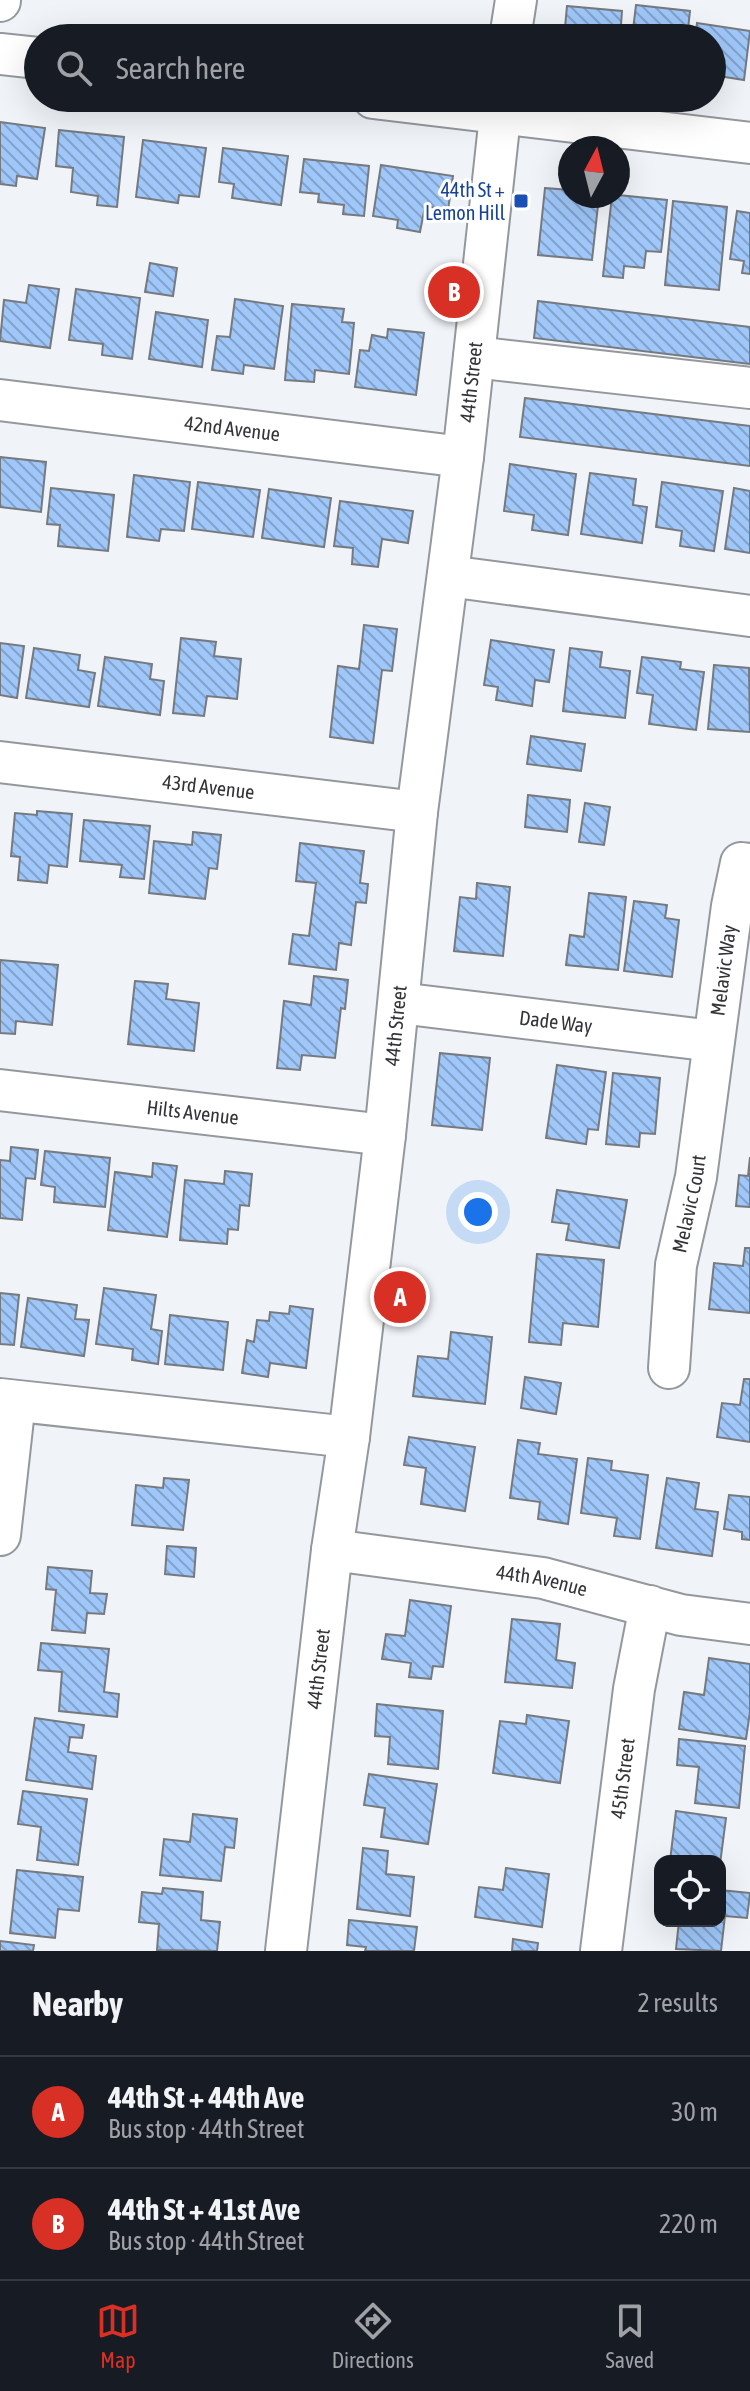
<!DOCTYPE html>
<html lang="en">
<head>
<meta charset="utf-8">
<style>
	body { margin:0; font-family:"Asap Condensed",sans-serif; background:#242831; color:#f1f3f6 }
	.controls { position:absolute; right:24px; bottom:24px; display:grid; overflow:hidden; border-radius:16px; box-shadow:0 8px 32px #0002 }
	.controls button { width:72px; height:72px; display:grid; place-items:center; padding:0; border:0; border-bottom:2px solid #363941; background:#171b24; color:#f1f3f6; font:40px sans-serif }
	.compass { position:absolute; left:558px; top:136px; width:72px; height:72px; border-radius:50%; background:#171b24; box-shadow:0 8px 32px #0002; rotate:7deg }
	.you { position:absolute; left:478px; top:1212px; width:28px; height:28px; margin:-20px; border:6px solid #fff; border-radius:50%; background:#1a73e8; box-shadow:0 0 0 12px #1a73e833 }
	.badge { display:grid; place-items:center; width:52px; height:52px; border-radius:50%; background:#d93025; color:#fff; font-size:26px; font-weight:700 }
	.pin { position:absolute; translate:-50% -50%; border:4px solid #fff; box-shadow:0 2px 8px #0006 }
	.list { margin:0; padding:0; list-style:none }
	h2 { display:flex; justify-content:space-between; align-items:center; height:104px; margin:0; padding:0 32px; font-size:34px }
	h2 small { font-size:26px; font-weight:400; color:#9ea1a6 }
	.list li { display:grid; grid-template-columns:52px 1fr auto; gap:24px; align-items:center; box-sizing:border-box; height:112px; padding:0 32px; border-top:2px solid #363941 }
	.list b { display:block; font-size:30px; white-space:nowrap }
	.list p { margin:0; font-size:26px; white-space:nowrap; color:#9ea1a6 }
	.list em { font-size:26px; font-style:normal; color:#9ea1a6 }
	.icon { flex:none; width:44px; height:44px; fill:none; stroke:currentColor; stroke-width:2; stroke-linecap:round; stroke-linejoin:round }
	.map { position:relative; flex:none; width:750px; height:1951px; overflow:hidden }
	.search { position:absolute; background:#171b24; box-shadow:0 8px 32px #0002; left:24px; right:24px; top:24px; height:88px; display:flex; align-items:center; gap:20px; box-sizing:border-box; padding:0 28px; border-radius:44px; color:#9ea1a6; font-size:30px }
	.sheet { height:328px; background:#171b24 }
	nav { display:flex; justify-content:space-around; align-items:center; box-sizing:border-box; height:112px; border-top:2px solid #363941; background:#171b24; font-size:22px; color:#9ea1a6 }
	nav a { display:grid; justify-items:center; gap:4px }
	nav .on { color:#d93025 }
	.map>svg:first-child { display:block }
	.building { fill:url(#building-back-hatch); stroke:#76797e; stroke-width:2 }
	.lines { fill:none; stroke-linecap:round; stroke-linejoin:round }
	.minor-casing { stroke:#94989d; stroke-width:44 }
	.minor { stroke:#fff; stroke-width:40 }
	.transit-dot { fill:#1a4fb4; stroke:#fff; stroke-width:3 }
	.labels { text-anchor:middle; stroke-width:6; stroke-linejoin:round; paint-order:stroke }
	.transit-label { font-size:20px; fill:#164399; stroke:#fff; text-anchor:end }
	.street-label { font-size:20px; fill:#323436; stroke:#fff }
</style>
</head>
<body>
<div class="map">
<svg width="750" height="1951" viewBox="0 0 750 1951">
	<defs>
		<pattern id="building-back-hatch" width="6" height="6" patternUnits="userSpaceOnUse" patternTransform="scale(2)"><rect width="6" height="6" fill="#9fc7f9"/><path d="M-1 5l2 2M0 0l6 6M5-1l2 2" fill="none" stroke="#82a2ca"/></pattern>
	</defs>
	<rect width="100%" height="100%" fill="#f0f4f9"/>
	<!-- building -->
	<path class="building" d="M636 5 690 11 687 38H632Z
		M567 6 622 11 620 38H564Z
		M697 23 750 31 744 80 712 75V38H695Z
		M0 122 45 128 37 179 17 176 16 186 0 184Z
		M59 130 124 137 117 207 97 205 98 196 71 192 73 168 56 166Z
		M143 140 206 148 199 197 179 195 178 203 136 197Z
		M223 148 288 156 281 205 232 198 234 184 219 182Z
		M304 159 369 166 364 216 343 214 344 205 318 202 319 194 300 192Z
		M381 165 453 176 448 210 425 206 420 232 397 228 398 220 373 216Z
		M545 188 570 190V196H599L592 260 538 255Z
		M618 195 667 200 661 252 646 251 644 268 624 266 623 278 603 276 612 196Z
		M673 201 727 207 719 290 665 285Z
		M737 211 750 213V274L742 273 744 261 730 259Z
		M150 263 177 268 173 296 145 292Z
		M29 285 59 289 50 348 0 341 4 300 26 303Z
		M76 289 140 298 132 359 102 355 103 344 69 340Z
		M235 299 283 306 274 369 244 365 243 374 212 370 217 336 230 337Z
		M538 301 750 327V364L534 338Z
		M292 304 344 309 342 322 354 323 349 374 315 370 314 382 285 380Z
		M156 312 208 320 202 367 149 359Z
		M388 329 424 333 416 395 355 387 360 350 369 351 372 335 387 338Z
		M525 398 750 426V466L520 437Z
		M0 457 46 462 41 512 0 507Z
		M510 464 576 474 568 535 532 530 534 515 504 511Z
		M590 473 636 479 633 505 647 507 642 543 581 534Z
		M134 475 190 482 184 531 161 529 159 541 127 537Z
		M198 482 260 490 253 537 192 529Z
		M662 482 723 491 714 551 680 546 682 531 656 527Z
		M51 488 114 495 108 551 58 546 60 525 47 524Z
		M734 488 750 491V553L725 549Z
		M269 489 331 498 324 547 262 538Z
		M340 501 413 511 408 543 382 539 378 567 352 564 353 548 334 546Z
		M364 625 397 629 392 671 382 670 373 743 330 737 338 666 359 669Z
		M181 638 216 642 214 656 241 659 237 699 207 696 204 716 173 713Z
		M491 640 554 650 549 682 535 680 532 706 496 700 498 687 484 685Z
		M0 643 24 646 17 698 0 695Z
		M34 648 80 655 78 670 95 673 89 707 26 698Z
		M570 648 602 652 600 667 630 671 625 718 563 711Z
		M105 657 152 664 150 679 164 681 160 715 98 706Z
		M642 657 681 662 680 669 704 672 696 730 649 724 653 695 637 693Z
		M714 665 749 668 750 732 708 729Z
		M531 736 585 744 581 771 527 764Z
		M528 795 570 800 567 832 525 827Z
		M585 803 610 807 604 845 579 842Z
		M37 811 72 814 67 867 49 865 47 883 18 880 20 857 11 856 15 813 37 815Z
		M84 820 150 826 144 879 120 877 122 865 80 861Z
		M193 832 221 835 217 869 209 868 205 899 149 893 154 841 192 845Z
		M300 843 364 851 360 883 368 884 366 903 356 902 351 945 339 943 336 970 289 964 293 934 309 936 316 883 296 881Z
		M477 883 510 887 503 956 454 951 460 897 476 899Z
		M589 893 626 897 618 970 566 965 570 935 584 937Z
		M634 901 667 905 665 918 679 920 672 977 624 971Z
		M0 960 58 965 52 1025 16 1021 15 1034 0 1033Z
		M314 976 348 980 345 1009 341 1008 335 1058 302 1055 300 1070 277 1068 284 1001 311 1005Z
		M135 981 168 984 166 999 199 1003 194 1051 128 1044Z
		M440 1053 490 1058 482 1130 432 1125Z
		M557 1065 606 1072 598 1130 588 1129 586 1144 546 1138Z
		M613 1073 660 1078 655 1134 640 1133 639 1147 606 1144Z
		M11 1147 38 1150 35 1179 26 1178 22 1220 0 1218V1160L10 1161Z
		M45 1151 110 1158 105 1207 54 1202 55 1187 41 1185Z
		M750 1157V1207L736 1206 739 1175 748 1176Z
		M153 1163 177 1166 167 1237 108 1230 115 1172 152 1177Z
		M225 1171 252 1174 249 1206 240 1205 238 1230 228 1229 227 1244 180 1240 185 1180 224 1184Z
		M557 1190 627 1200 619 1248 566 1240 569 1224 552 1222Z
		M745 1248H750V1313L709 1309 714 1263 743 1266Z
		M537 1254 604 1260 598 1327 563 1323 561 1345 529 1342Z
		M104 1288 156 1295 151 1329 162 1331 158 1364 132 1360 133 1349 96 1344Z
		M0 1293 19 1295 14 1345 0 1344Z
		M28 1298 77 1305 75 1319 89 1320 84 1356 21 1347Z
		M290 1306 313 1309 306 1368 270 1363 268 1377 242 1373 247 1340 254 1342 257 1320 269 1321 270 1312 289 1314Z
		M170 1315 228 1322 223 1370 165 1364Z
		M451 1332 492 1337 485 1404 413 1396 418 1356 448 1359Z
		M525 1377 561 1383 556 1414 521 1408Z
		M744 1379H750V1442L717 1437 722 1403 740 1405Z
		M409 1437 475 1447 465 1511 421 1504 426 1468 404 1465Z
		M518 1440 540 1443 538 1454 577 1459 568 1524 538 1519 540 1502 510 1498Z
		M588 1458 612 1461 611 1470 648 1475 640 1539 614 1536 617 1518 581 1513Z
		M164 1478 189 1480 183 1530 132 1525 136 1485 163 1488Z
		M667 1478 699 1483 695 1509 718 1512 712 1556 656 1548Z
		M729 1495 750 1497V1540L742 1539V1532L724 1529Z
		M167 1546 196 1548 194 1577 165 1574Z
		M48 1567 92 1571 90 1593 107 1594 104 1614 87 1613 85 1633 52 1630 56 1590 46 1589Z
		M410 1600 451 1606 443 1667 433 1666 431 1679 409 1677 411 1663 382 1659 386 1634 405 1636Z
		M512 1619 560 1624 556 1660 575 1663 572 1688 505 1682Z
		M41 1643 109 1649 104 1692 119 1694 117 1717 59 1711 62 1672 38 1670Z
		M709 1658 750 1664V1712L746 1739 679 1729 684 1692 704 1695Z
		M377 1704 443 1711 438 1769 388 1764 390 1737 375 1736Z
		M527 1715 569 1721 560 1783 493 1773 500 1721 526 1724Z
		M35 1718 84 1725 82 1738 70 1737 68 1752 96 1756 92 1789 26 1780Z
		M679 1739 745 1746 739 1808 695 1803 699 1767 677 1765Z
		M369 1774 437 1784 428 1844 381 1837 385 1808 364 1805Z
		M23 1791 87 1799 78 1865 37 1860 41 1827 18 1824Z
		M676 1811 726 1818 720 1864V1861H670Z
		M193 1814 237 1819 234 1848 225 1847 221 1881 160 1875 164 1839 190 1842Z
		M363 1848 388 1851 386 1874 414 1877 410 1916 357 1909Z
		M506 1868 549 1874 542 1927 475 1917 479 1887 503 1890Z
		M17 1870 83 1877 79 1911 58 1909 55 1938 10 1933Z
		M163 1888 203 1892 201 1920 220 1922 217 1951 157 1950 159 1924 139 1922 142 1892 162 1894Z
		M720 1890 750 1893 747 1918 725 1916 721 1951 676 1949 679 1921H720Z
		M349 1920 417 1927 414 1951H365L366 1947 347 1945Z
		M513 1939 538 1943 537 1951H512Z
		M0 1941 34 1945 33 1951H0Z"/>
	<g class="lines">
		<defs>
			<g id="minor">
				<path d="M0 1V0"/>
				<path d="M510 38 516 0"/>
				<path d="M0 54 38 58"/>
				<path d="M373 98 750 143"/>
				<path d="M474 357 750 388"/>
				<path id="s1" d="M0 400 463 457"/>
				<path d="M448 576 750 616"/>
				<path id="s2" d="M0 762 417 812"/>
				<path id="s3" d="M399 1003 713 1041"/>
				<path id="s4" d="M0 1090 385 1135"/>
				<path id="s5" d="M669 1368 676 1265 696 1177 732 906 741 863 750 864"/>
				<path d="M0 1399 349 1437"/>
				<path d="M0 1535 15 1401"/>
				<path id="s6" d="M332 1550 543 1578 681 1615 750 1624"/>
				<path id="s7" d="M286 1951 332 1550 349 1437 385 1135 417 812 463 457 502 98"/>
				<path id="s8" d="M601 1951 634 1689 650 1606"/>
			</g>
		</defs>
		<!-- minor casing -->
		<use href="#minor" class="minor-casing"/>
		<!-- minor -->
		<use href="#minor" class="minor"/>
	</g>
	<!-- markers -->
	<rect class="transit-dot" x="513" y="193" width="16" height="16" rx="4"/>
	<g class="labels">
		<!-- transit labels -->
		<g class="transit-label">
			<text x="505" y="197">44th St +<tspan x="505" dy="23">Lemon Hill</tspan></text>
		</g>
		<!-- street labels -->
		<g class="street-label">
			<text dy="7" stroke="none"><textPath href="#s7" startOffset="1580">44th Street</textPath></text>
			<text dy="7" stroke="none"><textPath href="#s1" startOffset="234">42nd Avenue</textPath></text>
			<text dy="7" stroke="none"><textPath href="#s2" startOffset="210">43rd Avenue</textPath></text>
			<text dy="7" stroke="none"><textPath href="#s5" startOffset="402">Melavic Way</textPath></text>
			<text dy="7" stroke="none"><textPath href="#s3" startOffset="158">Dade Way</textPath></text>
			<text dy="7" stroke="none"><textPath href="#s7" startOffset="932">44th Street</textPath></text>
			<text dy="7" stroke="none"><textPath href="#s4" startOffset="194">Hilts Avenue</textPath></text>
			<text dy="7" stroke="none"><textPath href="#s5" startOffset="166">Melavic Court</textPath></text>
			<text dy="7" stroke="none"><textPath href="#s6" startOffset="212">44th Avenue</textPath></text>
			<text dy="7" stroke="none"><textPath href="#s7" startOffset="284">44th Street</textPath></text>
			<text dy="7" stroke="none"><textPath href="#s8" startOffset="174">45th Street</textPath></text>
		</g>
	</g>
</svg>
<div class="controls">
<button><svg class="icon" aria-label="locate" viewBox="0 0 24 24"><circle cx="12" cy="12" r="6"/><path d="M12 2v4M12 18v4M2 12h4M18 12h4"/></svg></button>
</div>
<svg class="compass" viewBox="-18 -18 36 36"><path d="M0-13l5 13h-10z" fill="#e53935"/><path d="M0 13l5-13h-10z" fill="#9ea1a6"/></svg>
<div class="you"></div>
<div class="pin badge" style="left:400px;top:1297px">A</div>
<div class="pin badge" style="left:454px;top:292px">B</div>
<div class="search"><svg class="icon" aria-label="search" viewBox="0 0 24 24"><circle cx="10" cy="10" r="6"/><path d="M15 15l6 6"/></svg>Search here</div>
</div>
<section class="sheet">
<h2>Nearby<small>2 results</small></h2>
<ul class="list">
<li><span class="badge">A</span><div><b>44th St + 44th Ave</b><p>Bus stop · 44th Street</p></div><em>30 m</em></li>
<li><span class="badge">B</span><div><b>44th St + 41st Ave</b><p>Bus stop · 44th Street</p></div><em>220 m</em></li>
</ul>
</section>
<nav>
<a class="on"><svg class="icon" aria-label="map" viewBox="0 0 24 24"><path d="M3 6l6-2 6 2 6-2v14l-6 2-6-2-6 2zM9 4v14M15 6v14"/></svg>Map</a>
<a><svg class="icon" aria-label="directions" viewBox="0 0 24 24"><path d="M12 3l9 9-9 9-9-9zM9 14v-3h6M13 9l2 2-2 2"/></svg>Directions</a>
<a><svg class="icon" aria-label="saved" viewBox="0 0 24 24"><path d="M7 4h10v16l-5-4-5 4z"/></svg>Saved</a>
</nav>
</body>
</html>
